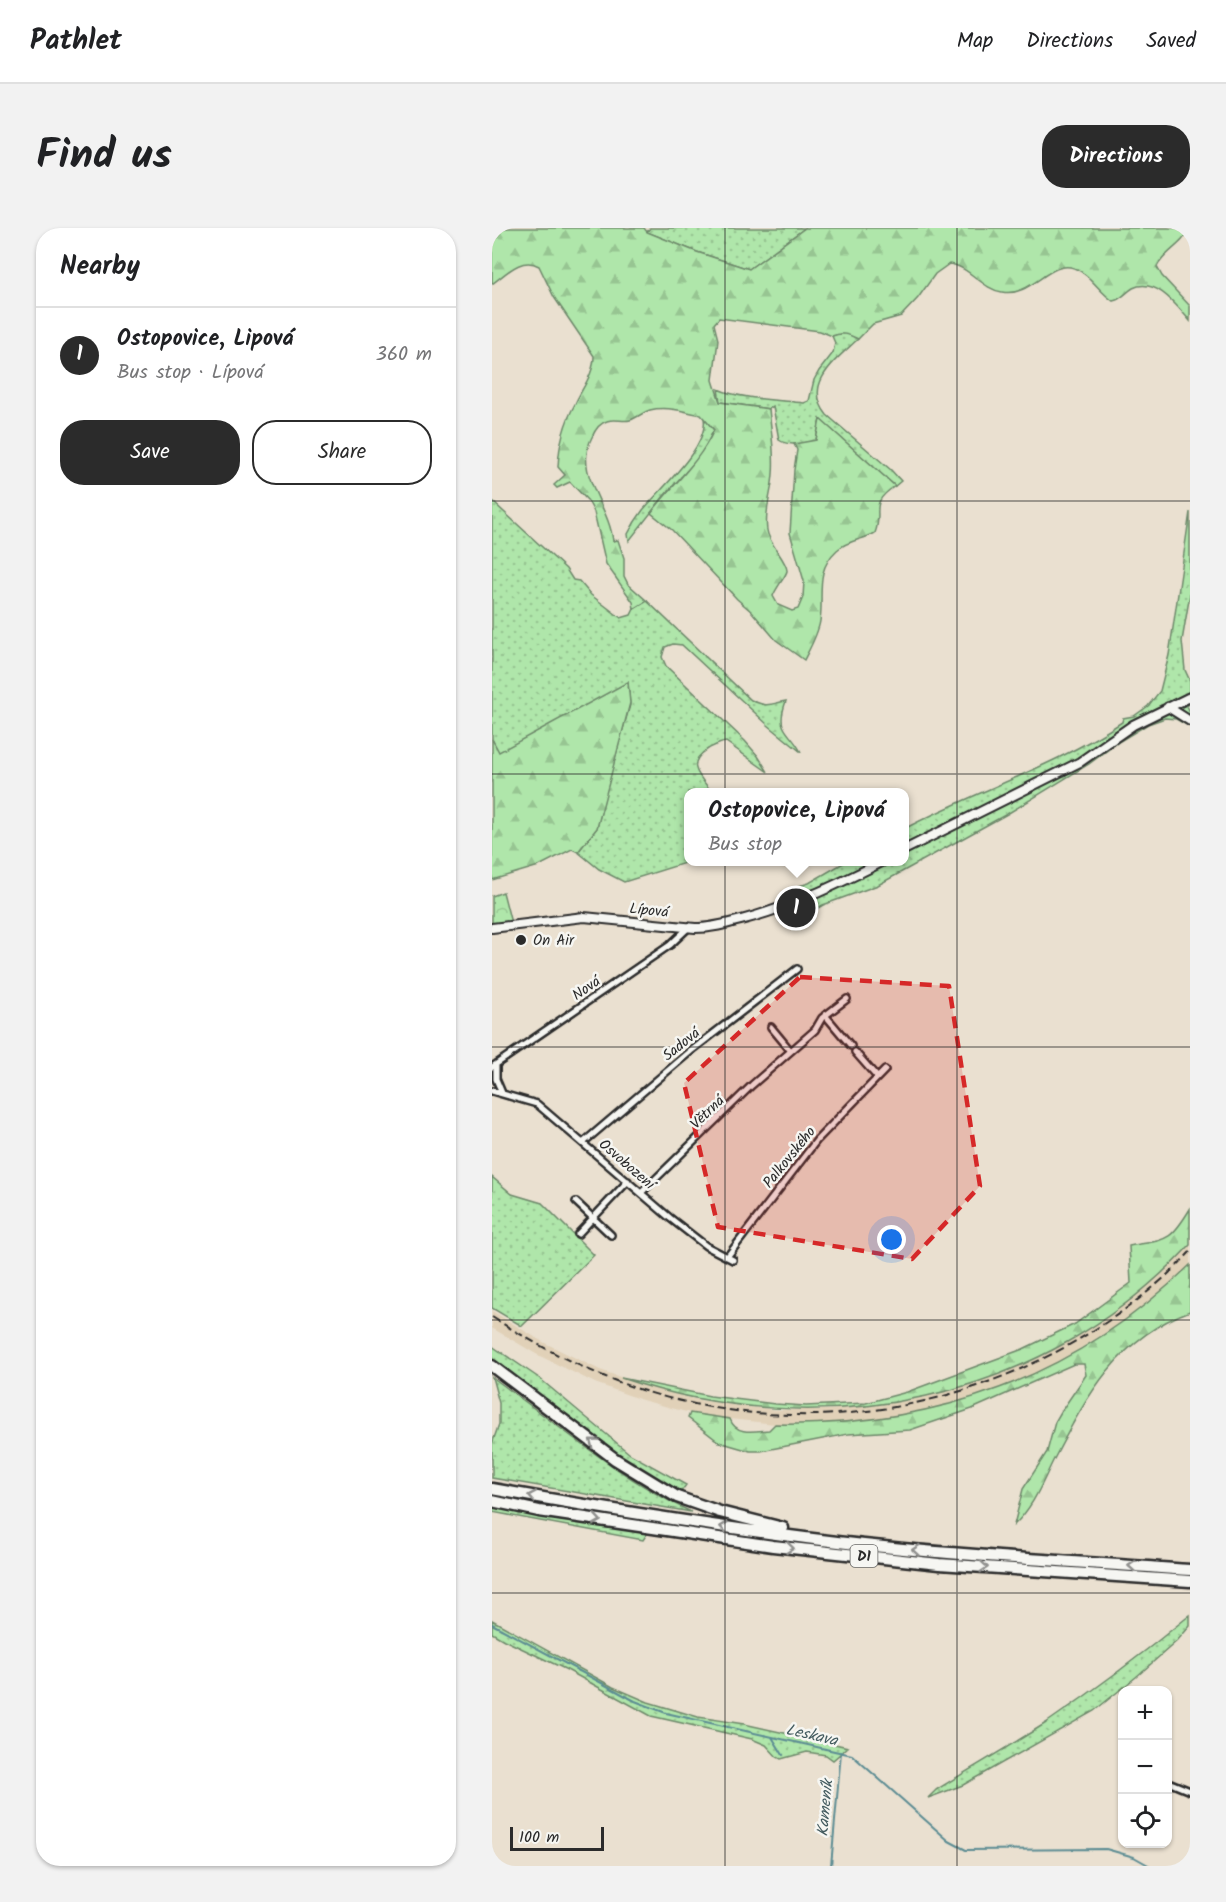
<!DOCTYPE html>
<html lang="en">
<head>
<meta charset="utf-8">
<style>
	body { margin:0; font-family:Kalam,sans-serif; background:#f2f2f2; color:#202124 }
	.controls { position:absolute; right:18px; bottom:18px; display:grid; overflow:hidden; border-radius:12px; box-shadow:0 2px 4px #0004 }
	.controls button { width:54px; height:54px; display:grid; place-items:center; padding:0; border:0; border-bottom:2px solid #e0e0e0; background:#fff; color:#202124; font:30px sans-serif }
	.scale { position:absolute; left:18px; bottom:15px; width:94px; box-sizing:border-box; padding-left:6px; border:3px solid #2b2b2b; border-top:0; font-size:16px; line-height:21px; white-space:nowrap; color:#2b2b2b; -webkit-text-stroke:4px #f6f6f2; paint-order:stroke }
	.you { position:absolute; left:400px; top:1012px; width:21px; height:21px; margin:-15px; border:4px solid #fff; border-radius:50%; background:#1a73e8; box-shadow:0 0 0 9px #1a73e833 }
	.badge { display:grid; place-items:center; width:39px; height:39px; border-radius:50%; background:#2b2b2b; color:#fff; font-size:20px; font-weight:700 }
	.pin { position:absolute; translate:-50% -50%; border:3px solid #fff; box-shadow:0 2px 6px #0006 }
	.popup { position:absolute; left:192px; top:560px; width:225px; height:78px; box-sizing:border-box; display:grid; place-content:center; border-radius:12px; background:#fff; filter:drop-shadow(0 2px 4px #0005); font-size:20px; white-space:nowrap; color:#757577 }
	.popup b { font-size:22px; color:#202124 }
	.popup::after { content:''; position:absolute; left:50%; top:100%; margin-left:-12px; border:12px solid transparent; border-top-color:#fff }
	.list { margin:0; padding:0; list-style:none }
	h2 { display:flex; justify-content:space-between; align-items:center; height:78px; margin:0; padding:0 24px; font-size:26px }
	h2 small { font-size:20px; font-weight:400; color:#757577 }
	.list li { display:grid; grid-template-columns:39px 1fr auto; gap:18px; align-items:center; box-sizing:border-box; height:96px; padding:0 24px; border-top:2px solid #e0e0e0 }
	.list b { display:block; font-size:22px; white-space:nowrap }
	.list p { margin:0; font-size:20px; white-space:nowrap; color:#757577 }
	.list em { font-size:20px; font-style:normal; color:#757577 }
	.actions { display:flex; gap:12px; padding:18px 24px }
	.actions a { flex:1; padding:14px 0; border:2px solid #2b2b2b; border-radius:24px; text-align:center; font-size:21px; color:#2b2b2b }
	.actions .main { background:#2b2b2b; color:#fff }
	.icon { flex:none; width:33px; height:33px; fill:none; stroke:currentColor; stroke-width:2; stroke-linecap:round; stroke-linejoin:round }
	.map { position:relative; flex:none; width:698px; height:1638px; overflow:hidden; border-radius:24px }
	header { display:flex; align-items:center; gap:36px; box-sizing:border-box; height:84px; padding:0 30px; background:#fff; border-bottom:2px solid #e0e0e0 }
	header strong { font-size:28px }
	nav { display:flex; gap:33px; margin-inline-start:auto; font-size:21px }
	.intro { display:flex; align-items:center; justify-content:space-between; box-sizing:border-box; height:144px; padding:0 36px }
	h1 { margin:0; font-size:42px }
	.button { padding:15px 27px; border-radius:24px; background:#2b2b2b; color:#fff; font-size:21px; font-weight:700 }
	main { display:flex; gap:36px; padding:0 36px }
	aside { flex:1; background:#fff; border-radius:24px; box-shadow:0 2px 4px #0004 }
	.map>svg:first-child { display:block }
	.built { fill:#e1d1b8 }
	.grass { fill:url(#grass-dots); stroke:#6d886a; stroke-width:1.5 }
	.forest { fill:url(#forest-firs); stroke:#6d886a; stroke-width:1.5 }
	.park { fill:url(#park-crowns); stroke:#6d886a; stroke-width:1.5 }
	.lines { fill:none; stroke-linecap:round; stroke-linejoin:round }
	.stream { stroke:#5c8c93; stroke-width:2 }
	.street-casing { stroke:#2b2b2b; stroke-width:10 }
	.secondary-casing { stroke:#2b2b2b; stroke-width:12 }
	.highway-casing { stroke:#2b2b2b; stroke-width:15 }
	.street { stroke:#f6f6f2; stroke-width:5 }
	.secondary { stroke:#f6f6f2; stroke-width:8 }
	.highway { stroke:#f6f6f2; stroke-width:10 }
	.rail { stroke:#2b2b2b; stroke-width:2; stroke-dasharray:9 4.5; stroke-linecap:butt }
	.oneway { stroke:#90908e }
	.marked { fill:#d62828; fill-opacity:0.2; stroke:#d62828; stroke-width:4.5; stroke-dasharray:12 8; stroke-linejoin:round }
	.grid { fill:none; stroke:#2b2b2b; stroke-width:1.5; stroke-opacity:0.55 }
	.poi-dot { fill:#2b2b2b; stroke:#f6f6f2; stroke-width:2 }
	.labels { text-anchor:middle; stroke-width:5; stroke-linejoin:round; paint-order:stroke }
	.shield { fill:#f6f6f2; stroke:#686867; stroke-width:1.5 }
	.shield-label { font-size:14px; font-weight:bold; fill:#2b2b2b }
	.street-label { font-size:15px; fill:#2b2b2b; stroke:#f6f6f2 }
	.poi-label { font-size:15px; fill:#2b2b2b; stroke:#f6f6f2; text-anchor:start }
	.water-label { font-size:16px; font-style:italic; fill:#435b5f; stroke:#f6f6f2 }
</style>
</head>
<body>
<header>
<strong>Pathlet</strong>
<nav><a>Map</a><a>Directions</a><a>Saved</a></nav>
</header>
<div class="intro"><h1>Find us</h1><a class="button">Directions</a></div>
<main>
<aside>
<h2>Nearby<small></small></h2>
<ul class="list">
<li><span class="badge">1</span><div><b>Ostopovice, Lipová</b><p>Bus stop · Lípová</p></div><em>360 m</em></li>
</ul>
<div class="actions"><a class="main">Save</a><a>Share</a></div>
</aside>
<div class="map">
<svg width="698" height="1638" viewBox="0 0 698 1638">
	<defs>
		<pattern id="grass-dots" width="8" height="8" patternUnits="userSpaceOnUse" patternTransform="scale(1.5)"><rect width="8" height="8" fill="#afe6aa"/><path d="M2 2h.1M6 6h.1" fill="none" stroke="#97c592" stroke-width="1.8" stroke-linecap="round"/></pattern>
		<pattern id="forest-firs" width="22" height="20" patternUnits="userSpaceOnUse" patternTransform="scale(1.5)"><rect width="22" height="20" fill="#afe6aa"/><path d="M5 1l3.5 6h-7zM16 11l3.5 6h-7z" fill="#97c592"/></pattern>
		<pattern id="park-crowns" width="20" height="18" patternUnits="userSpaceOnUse" patternTransform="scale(1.5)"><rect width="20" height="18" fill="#afe6aa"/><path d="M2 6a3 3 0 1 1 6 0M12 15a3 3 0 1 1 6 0" fill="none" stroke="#97c592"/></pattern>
	</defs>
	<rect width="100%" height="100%" fill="#eae0d0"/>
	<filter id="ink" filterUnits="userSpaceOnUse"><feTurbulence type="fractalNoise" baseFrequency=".0167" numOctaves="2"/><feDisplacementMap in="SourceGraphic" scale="12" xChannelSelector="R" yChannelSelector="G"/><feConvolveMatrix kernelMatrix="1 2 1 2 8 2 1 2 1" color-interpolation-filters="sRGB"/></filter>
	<g filter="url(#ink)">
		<!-- built -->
		<path class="built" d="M698 1017V1037L679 1056 630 1095 571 1131 545 1145 494 1165 436 1182 388 1191 337 1196H283L238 1191 198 1185 150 1172 103 1155 44 1126 0 1100V1083L51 1114 108 1142 154 1158 201 1171 240 1177 284 1182H336L386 1177 433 1169 489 1152 539 1132 564 1119 622 1083Z"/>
		<!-- grass -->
		<path class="grass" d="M158 0H313L257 41 205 24 155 4Z
			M348 105 356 106 366 111C344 132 310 156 335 187L399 242 409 253 403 258 328 192 324 212C312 215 297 219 287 212L281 178 277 181 228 174 226 161C247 171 288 172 312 175L317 173 322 152 327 143 341 125 343 115 340 108Z
			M212 190 222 202 208 228 172 268 137 313 136 306C140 298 145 290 151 282 168 261 217 219 212 190Z
			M0 273 74 341 81 352 87 353 99 367 129 390 139 387 142 381 155 373 259 472C276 480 278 476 294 473 283 504 297 501 309 524L276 497 190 417 181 416 173 419 170 429 174 438 253 513 266 528 276 544 234 514C226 515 222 518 216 521 192 536 208 549 220 564H196V634L132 654 107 641 86 624 105 600 119 543 138 477 136 455 7 525 0 511Z
			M698 284V366L690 413 693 442 698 453V475L695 478 698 484V499L684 491 673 490 656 496 628 513 597 536 515 586 386 657 331 677 319 684 313 693 304 659 317 655 353 634H412V601C484 563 562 539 630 494L631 490 642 488 656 478 668 463 677 427Z
			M0 949 20 966 50 975 102 1027 30 1098 0 1080Z
			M0 1118 47 1150 138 1226 194 1257 185 1269 0 1138Z
			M0 1149C65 1196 126 1249 199 1284L0 1250V1216L7 1196V1175Z
			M0 1279 47 1283 159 1300 151 1312 0 1284Z
			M698 1387V1398L685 1413 644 1449 602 1483 471 1557 436 1570 444 1562C481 1539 518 1518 554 1495 604 1461 652 1425 698 1387Z
			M0 1392 121 1459 156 1474 206 1489 252 1496 356 1519 341 1532 334 1527 315 1524 289 1531 285 1529 274 1517 260 1511 159 1488 75 1442 12 1412 0 1405Z"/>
		<!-- forest -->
		<path class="forest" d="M0 0H152L155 4 205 24 257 41 313 0H698C691 17 672 24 665 39L670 48 698 78V93C685 78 664 49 641 60 634 64 629 72 621 73 607 64 598 46 582 40 558 31 539 70 510 64 490 61 477 38 457 36L443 46 426 70 409 88 381 96 366 111C356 106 350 104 340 108L328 103 227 90 222 96 226 112 221 152 228 174 277 181C279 202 283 224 281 246 280 265 272 283 275 302 276 315 296 334 295 343 294 348 284 360 281 368L286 377 300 383 306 381 311 369 312 353 298 305 302 242 305 222 302 216 324 212 328 191 403 258C375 277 392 282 383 305 371 312 356 312 345 322 322 343 332 367 328 393 326 406 318 420 312 432L284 412 260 384 245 371 180 302 159 285C180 257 207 235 222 202L209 187C193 183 174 178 158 182 151 184 145 190 138 192 131 194 123 190 115 193 108 195 103 202 100 209 81 246 117 276 121 313L126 312 132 330V348L136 356 155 373 142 381 141 374 114 336 102 284 96 273 78 254 65 260 62 257 73 247 66 239C67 216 72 196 83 176 90 160 102 146 102 128L62 69 47 38C29 28 14 46 0 56Z
			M136 454 138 475 105 600 86 624 80 621 47 638 0 652V511L7 524Z
			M698 981V1017C551 1175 329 1218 129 1150L218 1168 283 1176 314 1178 374 1175 415 1164 531 1121 583 1096 639 1055 637 1018C674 1011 677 1016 698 981Z
			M698 1037V1083C627 1109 595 1167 562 1231 550 1255 542 1278 522 1297L531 1261 555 1224 563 1194 570 1182 594 1147 592 1136H582L480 1181 418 1202 356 1206 269 1223H258L227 1214 196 1190 198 1185 238 1191C244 1208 263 1203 277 1202L283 1196C444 1199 582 1150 698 1037Z"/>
		<!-- park -->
		<path class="park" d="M11 664 19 695 0 696V668Z"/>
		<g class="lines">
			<!-- stream -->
			<path class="stream" d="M0 1396 143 1473 174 1485 360 1527 457 1613 474 1622 614 1621 642 1629 658 1638
				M280 1509 291 1527
				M339 1638 349 1524"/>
			<defs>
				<path id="street" d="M333 787 359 818
					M279 799 298 822
					M363 824 385 849
					M4 837V851L10 865
					M0 839 178 717 196 700
					M0 863 45 876 178 990 214 1018 241 1032
					M92 914 199 823 305 741
					M149 965 260 857 323 802 330 790 355 771
					M84 974 119 1007
					M86 1006 136 953
					M235 1029 325 912 393 842
					M676 1554 698 1563"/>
				<path id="secondary" d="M676 479 698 493
					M412 622 588 534 641 497 698 469
					M0 700 92 689 203 700C219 700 234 696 249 692 299 679 344 657 390 634"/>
				<path id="highway" d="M0 1138 123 1231 185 1269 228 1284 291 1300
					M0 1261C124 1283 247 1303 372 1317 480 1329 590 1334 698 1342
					M0 1273 47 1283 281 1318 447 1336 698 1353"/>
			</defs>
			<!-- street casing -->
			<use href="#street" class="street-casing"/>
			<!-- secondary casing -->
			<use href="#secondary" class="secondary-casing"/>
			<!-- highway casing -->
			<use href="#highway" class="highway-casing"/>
			<!-- street -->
			<use href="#street" class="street"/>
			<!-- secondary -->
			<use href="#secondary" class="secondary"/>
			<!-- highway -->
			<use href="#highway" class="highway"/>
			<!-- rail -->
			<path class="rail" d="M0 1089C57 1125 116 1155 181 1171 318 1206 462 1183 584 1113 625 1089 665 1060 698 1024"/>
		</g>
		<!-- one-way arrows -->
		<defs><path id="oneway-chevron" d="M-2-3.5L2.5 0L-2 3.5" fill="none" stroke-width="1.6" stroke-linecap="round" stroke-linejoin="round" transform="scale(1.5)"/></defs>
		<g class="oneway">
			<use href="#oneway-chevron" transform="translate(101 1214) rotate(-143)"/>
			<use href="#oneway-chevron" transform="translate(40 1268) rotate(-170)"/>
			<use href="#oneway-chevron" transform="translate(105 1292) rotate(9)"/>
			<use href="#oneway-chevron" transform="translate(232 1299) rotate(-173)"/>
			<use href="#oneway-chevron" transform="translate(298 1320) rotate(6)"/>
			<use href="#oneway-chevron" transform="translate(424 1322) rotate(-175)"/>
			<use href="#oneway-chevron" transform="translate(640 1338) rotate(-176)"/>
			<use href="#oneway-chevron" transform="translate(492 1339) rotate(4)"/>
		</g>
	</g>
	<!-- marked area -->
	<path class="marked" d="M308 749 457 758 488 958 420 1031 226 999 192 855Z"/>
	<!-- grid -->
	<path class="grid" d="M233 0V1638M465 0V1638M0 273H698M0 546H698M0 819H698M0 1092H698M0 1365H698"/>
	<!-- markers -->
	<circle class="poi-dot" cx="29" cy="712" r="6"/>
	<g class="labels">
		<!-- shield labels -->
		<rect class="shield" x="358.5" y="1317" width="27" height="22" rx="4.5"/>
		<g class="shield-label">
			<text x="372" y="1333">D1</text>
		</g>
		<!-- street labels -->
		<g class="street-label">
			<text transform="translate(157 682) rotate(6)" y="5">Lípová</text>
			<text transform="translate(94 760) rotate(-35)" y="5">Nová</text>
			<text transform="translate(189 816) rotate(-39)" y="5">Sadová</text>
			<text transform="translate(215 884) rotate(-44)" y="5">Větrná</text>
			<text transform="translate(297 929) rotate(-51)" y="5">Palkovského</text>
			<text transform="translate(135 936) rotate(41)" y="5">Osvobození</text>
		</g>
		<!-- poi labels -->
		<g class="poi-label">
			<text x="41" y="717">On Air</text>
		</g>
		<!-- water labels -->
		<g class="water-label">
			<text transform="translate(320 1506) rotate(13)" y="6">Leskava</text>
			<text transform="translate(332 1580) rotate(-85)" y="6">Kameník</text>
		</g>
	</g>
</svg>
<div class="controls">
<button>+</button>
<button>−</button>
<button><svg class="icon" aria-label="locate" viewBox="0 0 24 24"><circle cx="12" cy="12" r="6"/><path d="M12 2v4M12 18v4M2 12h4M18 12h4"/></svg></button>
</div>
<div class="scale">100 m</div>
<div class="you"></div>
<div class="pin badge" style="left:304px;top:680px">1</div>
<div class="popup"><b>Ostopovice, Lipová</b>Bus stop</div>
</div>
</main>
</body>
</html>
